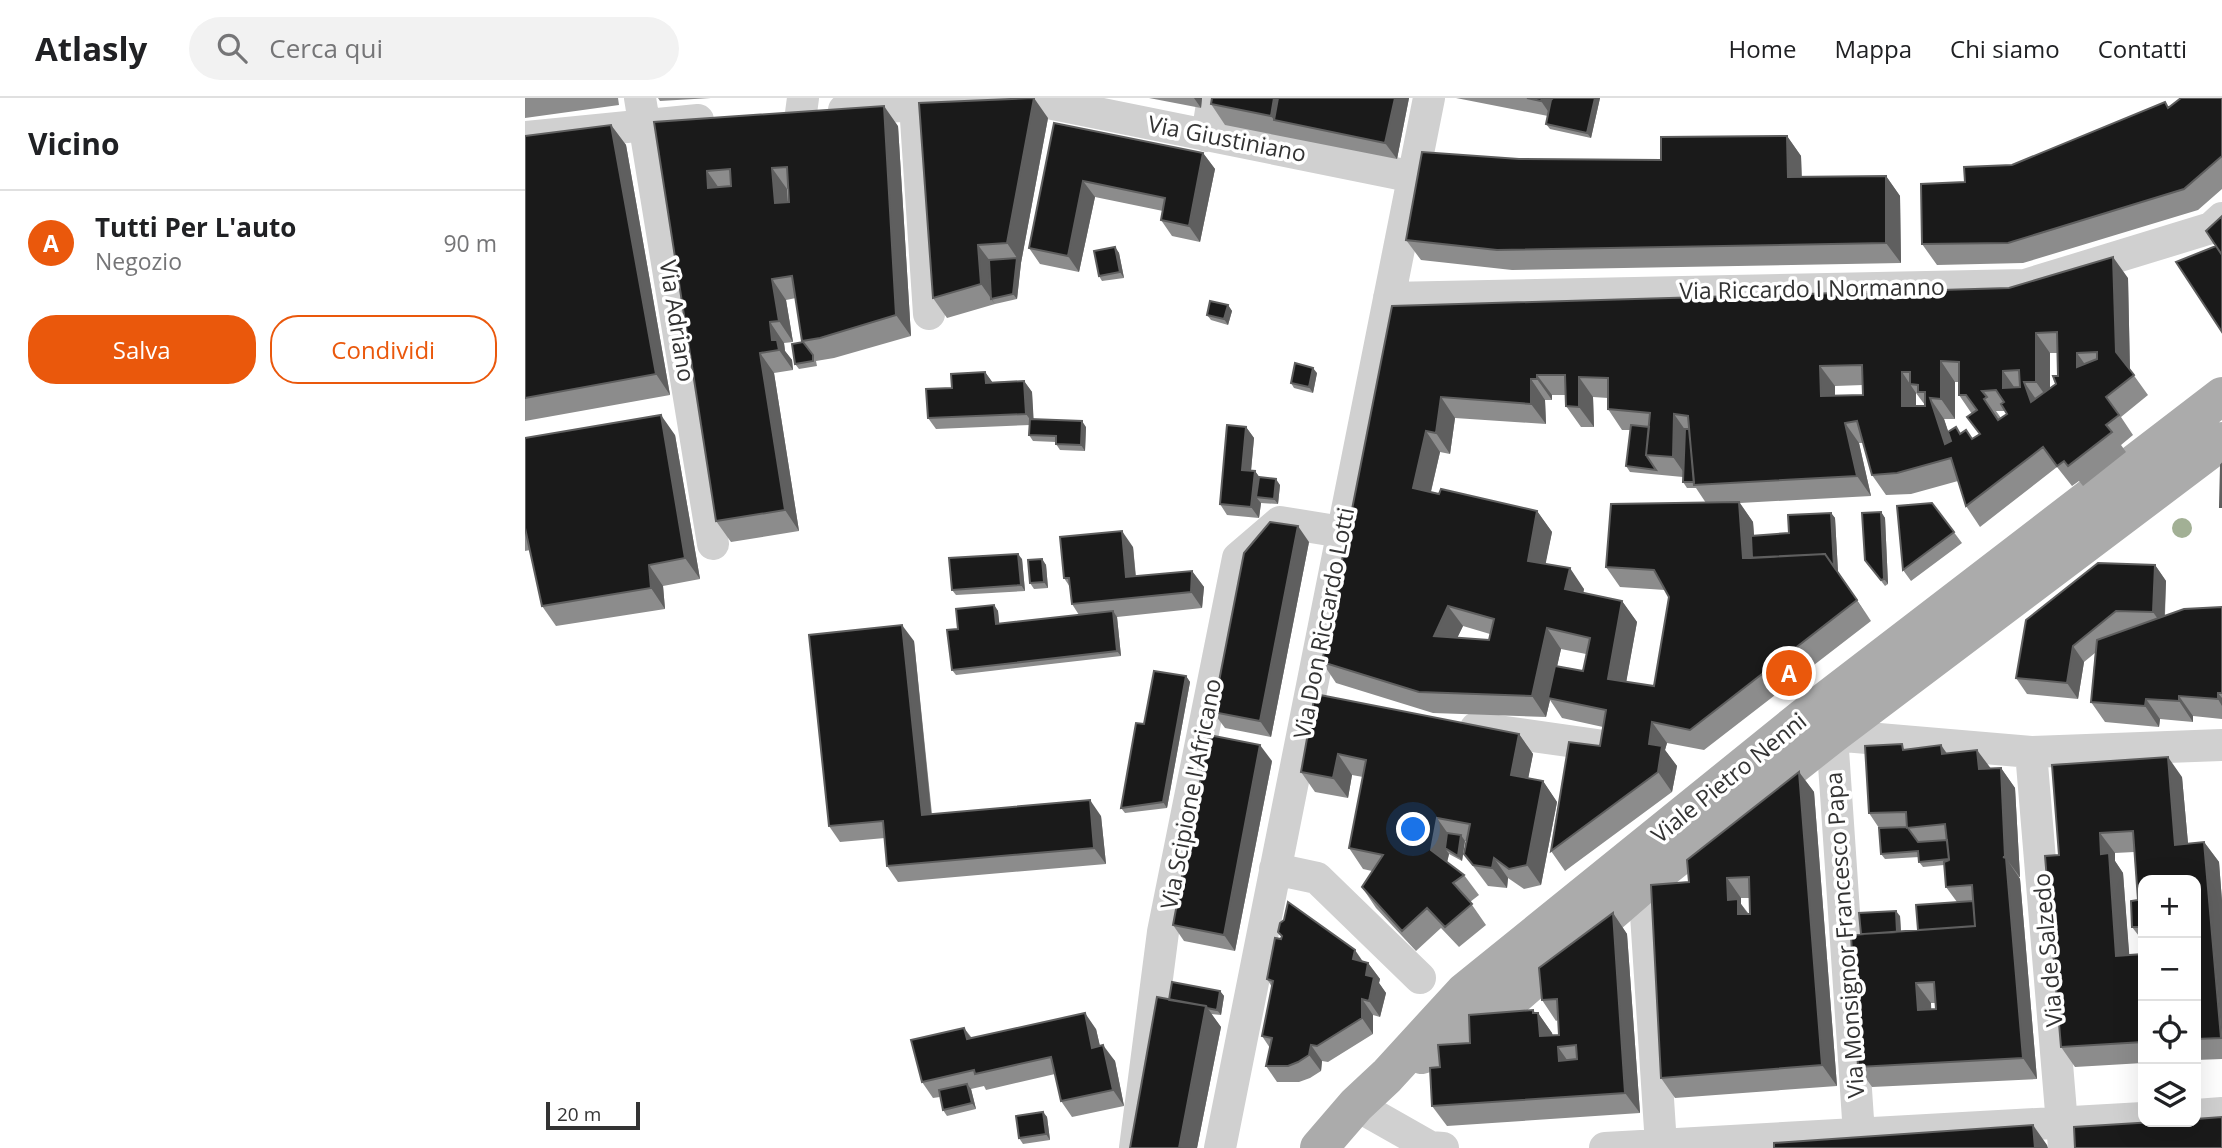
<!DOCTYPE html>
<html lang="it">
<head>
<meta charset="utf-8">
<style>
	body { margin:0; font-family:"Open Sans",sans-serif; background:#f2f2f2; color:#202124 }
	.controls { position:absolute; right:21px; bottom:21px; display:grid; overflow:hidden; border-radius:14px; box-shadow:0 7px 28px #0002 }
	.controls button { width:63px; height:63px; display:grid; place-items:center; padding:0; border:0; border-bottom:2px solid #e0e0e0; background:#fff; color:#202124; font:35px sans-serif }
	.scale { position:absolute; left:21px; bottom:18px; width:94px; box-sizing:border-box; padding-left:7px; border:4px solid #333; border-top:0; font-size:19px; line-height:24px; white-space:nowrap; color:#333; -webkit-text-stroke:5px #fff; paint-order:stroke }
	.you { position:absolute; left:889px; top:732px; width:24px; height:24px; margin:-18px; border:5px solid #fff; border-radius:50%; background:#1a73e8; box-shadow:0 0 0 10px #1a73e833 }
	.badge { display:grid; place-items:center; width:46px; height:46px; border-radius:50%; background:#ea580c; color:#fff; font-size:23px; font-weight:700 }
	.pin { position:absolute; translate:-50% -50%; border:4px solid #fff; box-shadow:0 2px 7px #0006 }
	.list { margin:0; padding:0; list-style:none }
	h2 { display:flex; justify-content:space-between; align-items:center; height:91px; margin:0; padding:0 28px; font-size:30px }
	h2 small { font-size:23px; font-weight:400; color:#757577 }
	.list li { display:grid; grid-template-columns:46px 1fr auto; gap:21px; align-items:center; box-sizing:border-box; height:105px; padding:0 28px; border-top:2px solid #e0e0e0 }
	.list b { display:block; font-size:26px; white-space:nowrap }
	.list p { margin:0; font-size:23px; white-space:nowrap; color:#757577 }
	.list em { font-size:23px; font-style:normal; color:#757577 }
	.actions { display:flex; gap:14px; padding:21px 28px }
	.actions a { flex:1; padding:16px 0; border:2px solid #ea580c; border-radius:28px; text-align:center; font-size:24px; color:#ea580c }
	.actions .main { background:#ea580c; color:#fff }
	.icon { flex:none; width:38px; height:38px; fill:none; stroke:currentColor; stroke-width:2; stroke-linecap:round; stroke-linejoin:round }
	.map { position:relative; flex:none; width:1697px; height:1050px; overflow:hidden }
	header { display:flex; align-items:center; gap:42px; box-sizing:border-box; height:98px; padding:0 35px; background:#fff; border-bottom:2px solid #e0e0e0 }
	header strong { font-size:33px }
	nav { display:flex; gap:38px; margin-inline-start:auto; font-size:24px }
	.search { width:490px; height:63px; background:#f2f2f2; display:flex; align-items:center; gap:18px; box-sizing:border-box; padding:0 24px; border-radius:38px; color:#757577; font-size:26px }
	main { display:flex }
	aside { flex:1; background:#fff }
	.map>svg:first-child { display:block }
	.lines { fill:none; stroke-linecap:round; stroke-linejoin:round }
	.minor { stroke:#d0d0d0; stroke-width:32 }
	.major { stroke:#ababab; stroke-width:38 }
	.tree { fill:#a2b095 }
	.wall { fill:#8c8c8c; fill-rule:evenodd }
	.shaded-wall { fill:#5f5f5f }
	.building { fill:#1a1a1a; stroke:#5f5f5f; stroke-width:2; fill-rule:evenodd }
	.labels { text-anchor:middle; stroke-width:7; stroke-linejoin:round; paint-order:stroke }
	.street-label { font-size:23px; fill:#333; stroke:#fff }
</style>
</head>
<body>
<header>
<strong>Atlasly</strong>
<div class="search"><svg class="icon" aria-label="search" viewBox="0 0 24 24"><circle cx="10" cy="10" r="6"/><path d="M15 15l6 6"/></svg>Cerca qui</div>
<nav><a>Home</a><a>Mappa</a><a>Chi siamo</a><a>Contatti</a></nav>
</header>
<main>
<aside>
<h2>Vicino<small></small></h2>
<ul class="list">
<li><span class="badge">A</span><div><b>Tutti Per L'auto</b><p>Negozio</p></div><em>90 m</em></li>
</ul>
<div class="actions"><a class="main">Salva</a><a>Condividi</a></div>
</aside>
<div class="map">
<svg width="1697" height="1050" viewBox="0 0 1697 1050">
	<rect width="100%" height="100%" fill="#fff"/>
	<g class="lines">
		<!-- minor -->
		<path class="minor" d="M115 0 188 446
			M390 7 404 216
			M319 12 390 7 523 5 889 79
			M276 15 278 0
			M682 38 688 0
			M0 39 173 22
			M864 200 1500 187 1686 130 1697 120
			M951 630 1079 648
			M1506 654 1539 1050
			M750 771 792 780 895 880
			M1119 786 1136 1047
			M831 1007 905 1049 918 1050
			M1671 1017 1697 1015
			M1334 1036 1307 637 1506 654 1697 647
			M610 1050 638 834 713 460 755 424 817 434
			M695 1050 904 0
			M1080 1050 1618 1020"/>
		<!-- major -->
		<path class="major" d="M897 957 975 911 1119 786 1307 637 1697 343
			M794 1050 831 1007 862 978 939 894 1279 619 1697 298"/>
	</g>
	<!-- trees -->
	<circle class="tree" cx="1657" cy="430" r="10"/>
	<!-- wall -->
	<path class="wall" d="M0 0H93L94 7 0 20Z
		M133 0H186L135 3Z
		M624 0H677L676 10Z
		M687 0H884L872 61 700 27 686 6Z
		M931 0H1075L1066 40 1025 31 1021 26 1023 18Z
		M1697 0V91L1673 112 1498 165 1412 167 1397 146 1440 84 1644 10Z
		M523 20 496 165 492 201 470 206 422 220 408 200Z
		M129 24 373 28 386 238 309 260 291 263 292 268 274 271 270 266 278 244 277 243 271 200 261 202 268 244 259 245 260 253 267 262 268 272 249 275 274 433 206 444 191 423ZM264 90V104H263L262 91Z
		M529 25 678 55 690 71 675 144 647 138 636 122 638 113 570 99 554 174 515 166 504 150Z
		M86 27 101 47 145 297 0 323V38Z
		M1262 38 1276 58 1277 79 1361 78 1375 98 1376 165 987 172 896 162 881 142 994 61 1136 62Z
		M590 149 594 155 599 180 577 183 574 178Z
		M1603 180 1605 272 1623 297 1596 319 1608 337 1596 347 1601 354 1558 388 1554 383 1547 388 1532 369 1455 429 1441 408 1433 383 1386 396 1361 397 1347 377 1338 345H1334L1346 398 1215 405 1228 424 1229 438 1264 435 1306 415 1310 420 1313 474 1346 523 1179 652 1142 645 1140 652 1152 668 1147 694 1040 773 1026 753 1075 648 1078 629 1037 620 1025 602 1021 619 908 615 811 585 797 564 867 208 1484 190ZM1525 255H1533V278L1531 286 1525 290ZM1430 284H1434V297L1447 316 1454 336 1447 341 1436 336 1423 333 1419 321H1430ZM1338 287V297H1310V288ZM1391 295 1400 307V308H1391ZM1027 297H1041V308L1056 329H1069L1068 299 1083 300V311L1097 332H1105L1101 368 1105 374 1158 379V384L1162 390H1171L1181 405 1081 469 1095 489 1140 492 1144 499 1129 588 1101 584 1112 524 1097 503 1058 495 1059 491 1020 466 1027 434 1012 413 906 394 915 354 925 356 930 320 1021 326 1020 302H1027ZM1471 313H1480L1482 316 1473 322 1476 320ZM938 528 965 536 964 542 932 540ZM1036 551 1061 556 1058 573 1032 568Z
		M703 207 707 213 703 227 686 222 682 217Z
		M460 274 467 284 499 283 507 294 508 321 561 329 560 353 535 352 531 346V344L508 343 504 337 505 327 411 331 403 320 427 290Z
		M792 275 788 295 769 290 766 285Z
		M721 329 729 340 726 373H730L734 379 755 387 753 406 736 405 734 420 702 417 695 406Z
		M150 337 175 481 138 488 140 511 31 528 17 508 5 452 0 453V340Z
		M1407 405 1437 445 1386 483 1378 472Z
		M1356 414 1360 420 1363 486 1360 488 1340 462Z
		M784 444 746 639 700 630 688 614Z
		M608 449 611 478 667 473 679 489 677 510 592 519 596 558 431 577 427 572 433 531 469 507 473 513 474 526 554 517 547 506 545 489 539 480Z
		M497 461 500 493 431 497 427 492Z
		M517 461 521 467 523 490 509 491 505 485Z
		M1630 467 1641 483 1640 518 1697 509V621L1668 618V624L1635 621 1634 629 1580 624 1566 604 1570 555 1559 564 1553 601 1502 596 1491 580Z
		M389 543 407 716 576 718 581 766 373 784 362 768 360 740 315 744 304 728Z
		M661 578 665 584 642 710 600 715 596 710 619 626Z
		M790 596 994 636 1008 656 1003 680 1018 683 1032 704 1016 787 999 791 983 780 982 790 963 788 939 756 941 743H940L937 763 924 756 922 764 939 777 954 797 945 804 961 827 934 849 916 830 891 853 851 810 837 789 847 773 838 771 824 750 838 679 827 677 823 700 790 694 776 674Z
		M1381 651 1422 656 1465 670H1476L1490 690 1495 779H1494L1495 781 1512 981 1347 989 1333 969 1336 836 1375 818 1376 833 1393 832 1432 804 1421 789 1419 767 1398 769 1394 764V759L1360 761 1356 756 1354 730 1344 715ZM1406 905H1410L1411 911 1406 912Z
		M747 663 710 853 659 843 648 827Z
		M1274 674 1289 694 1312 988 1150 1000 1136 980 1164 784ZM1216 800H1225V816H1224L1216 806Z
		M1657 679 1663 746 1679 744 1694 764 1697 803V961L1671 962V782H1618V965L1550 969 1536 949 1534 757ZM1609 754 1613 802 1607 829 1617 842 1618 856 1604 857 1598 775 1590 763V755Z
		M1088 815 1102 836 1115 1015 922 1028 907 1008 915 969 945 945 1010 915H1013L1027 935 1028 937H1034L1033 922 1031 923 1017 902Z
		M753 834 843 865 855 881 854 885 861 895 855 919 848 917V936L803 964 797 963 796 973 785 980 774 984H752L741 968 745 950 737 938 747 889 742 881 757 839Z
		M695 893 699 898 696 917 686 916 696 929 672 1050H605L644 902Z
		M439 930 447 940 571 931 575 948 590 963 599 1008 547 1019 536 1003 530 976 461 992 459 988 446 991 451 1011 422 1018 418 1012 415 999 408 1000 397 984Z
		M518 1014 522 1019 525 1042 498 1046 494 1040Z"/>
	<!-- shaded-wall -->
	<path class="shaded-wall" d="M509 0 523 20 496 165 492 201 488 196 492 160 482 145Z
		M669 0H677L676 10Z
		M749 0H767L749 22 746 18Z
		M870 0H884L872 61 860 45Z
		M1017 0H1037L1027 19 1016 3Z
		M1070 0H1075L1066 40 1062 35Z
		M359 8 373 28 386 238 371 217Z
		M86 27 101 47 145 297 131 276Z
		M1262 38 1276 58 1277 100 1263 79Z
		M678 55 690 71 675 144 664 128Z
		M247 70 262 91 264 125 250 105Z
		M182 73 196 93 183 90Z
		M1361 78 1375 98 1376 165 1361 145Z
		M558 83 570 99 554 174 543 158Z
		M453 147 468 167 466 201 470 206 456 186Z
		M590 149 594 155 599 180 595 174Z
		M1588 159 1603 180 1605 275 1591 254Z
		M247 181 261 202 268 244 254 223Z
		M703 207 707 213 703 227 699 221Z
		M245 224 259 245 260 253 267 262 268 272 247 242Z
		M1511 235 1525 255V304L1511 284Z
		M235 255 249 275 274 433 260 412Z
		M1552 255 1566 275 1552 269Z
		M1416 263 1430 284V321L1416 301Z
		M1295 268 1310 288V318L1296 298Z
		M788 270 792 275 788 295 784 289Z
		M1478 273 1492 293 1478 290Z
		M460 274 468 285H461Z
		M1377 274 1391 295V328L1377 308Z
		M1012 277 1027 297V302L1012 281Z
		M1054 279 1068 299 1069 329 1054 309Z
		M1006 281 1020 302 1021 326 1006 306Z
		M499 283 507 294 509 327 501 316Z
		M1499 284 1513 304H1506Z
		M916 299 930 320 925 356 911 335Z
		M1405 300 1419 321 1434 366 1420 346Z
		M1149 316 1163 336 1162 379 1148 359Z
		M136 317 150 337 175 481 160 460Z
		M557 323 561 329 560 353 556 347Z
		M1320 325 1334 345 1346 398 1332 378Z
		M721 329 729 340 725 383 717 372Z
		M901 333 915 354 902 410 888 390Z
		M730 373 738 384 731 399 736 405 734 420 726 409Z
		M751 381 755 387 753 406 749 401Z
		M1214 404 1228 424 1232 475 1218 460Z
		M1012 413 1027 434 1017 484 1003 463Z
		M1356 414 1360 420 1363 486 1359 481Z
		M1306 415 1310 420 1313 474 1346 523 1310 471Z
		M773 428 784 444 746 639 735 623Z
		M597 433 608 449 612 495 601 479Z
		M493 456 497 461 500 493 496 487Z
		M517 461 521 467 523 490 519 484Z
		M124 467 138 488 140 511 126 490Z
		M1630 467 1641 483 1639 530 1628 514Z
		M1045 470 1059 491 1055 512 1040 491Z
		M667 473 679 489 677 510 666 494Z
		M1097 503 1112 524 1098 602 1083 581Z
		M469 507 473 513 475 532 471 526Z
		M923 508 938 528 923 559 909 538Z
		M588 513 592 519 596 558 592 553Z
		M377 527 389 543 408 733 397 717Z
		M1022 530 1036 551 1025 600H1023L1025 602 1021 619 1007 598Z
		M1548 548 1559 564 1553 601 1542 585Z
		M661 578 665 584 642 710 638 704Z
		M1693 595 1697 600V608L1693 601Z
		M1654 598 1668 618V624L1654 603Z
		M1621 601 1635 621 1634 629 1620 608Z
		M1127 624 1142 645 1140 652 1152 668 1147 694 1133 674 1124 646Z
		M994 636 1008 656 1000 697 986 677Z
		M735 647 747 663 710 853 699 837Z
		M1416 647 1430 667 1417 656Z
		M1452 652 1467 672 1454 671Z
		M813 656 827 677 823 700 808 680Z
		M1643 659 1657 679 1665 767 1650 747Z
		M1476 670 1490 690 1495 779 1480 759Z
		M1274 674 1289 694 1312 988 1297 967Z
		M1018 683 1032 704 1016 787 1002 767Z
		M565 702 576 718 581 766 569 750Z
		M912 720 926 740 920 750 924 756 920 773 906 752Z
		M1575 735 1590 755V763L1598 775 1606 879 1591 858 1576 756Z
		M936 737 940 743 937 763 933 758Z
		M1679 744 1694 764 1697 803V941Z
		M969 760 983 780 982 790 967 770Z
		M1481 760 1495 781 1512 981 1498 960Z
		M1202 780 1216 800V806L1227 822 1228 837 1203 802Z
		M1371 813 1375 818 1377 855 1373 849Z
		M1088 815 1102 836 1115 1015 1100 995Z
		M830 852 841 868 828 861Z
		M843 865 855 881 854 885 861 895 855 919 844 903 841 877Z
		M1391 885 1406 905 1407 933 1393 912Z
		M695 893 699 898 696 917 692 912Z
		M837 901 848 917V936L837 920Z
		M681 908 696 929 672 1050H654Z
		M1008 912 1014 920 1013 915 1027 935 1029 959 1015 938 1008 915Z
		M560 915 571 931 579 966 567 950Z
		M439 930 450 946 442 941Z
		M578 947 590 963 599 1008 588 992Z
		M786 947 797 963 796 973 784 957Z
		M1033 949 1047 969 1034 963Z
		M442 986 446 991 451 1011 447 1005Z
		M518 1014 522 1019 525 1042 521 1036Z
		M1508 1027 1522 1047 1523 1050H1510Z"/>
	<!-- building -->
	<path class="building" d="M509 0 482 145 453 147 456 186 408 200 394 5Z
		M687 0H749L746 18 686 6Z
		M753 0H870L860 45 749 22Z
		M1002 0H1017L1016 3Z
		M1028 0H1070L1062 35 1021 26 1026 2Z
		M1656 0H1697V58L1659 91 1483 145 1397 146 1396 86 1440 84 1439 69 1487 67 1640 4 1643 10Z
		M359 8 371 217 295 240 277 243 267 178 247 181 254 223 245 224 247 242H252L254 252 235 255 260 412 191 423 129 24ZM262 69 264 104 250 105 247 70ZM205 71 206 88 183 90 182 73Z
		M529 25 678 55 664 128 636 122 640 100 558 83 543 158 504 150Z
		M86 27 131 276 0 300V38Z
		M1262 38 1263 79 1361 78V145L972 152 881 142 897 54 994 61 1136 62V39Z
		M1697 118V157L1681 133Z
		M1691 148 1697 157V234L1651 164Z
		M590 149 595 174 574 178 569 153Z
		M1588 159 1591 254 1609 277 1581 299 1594 317 1581 327 1587 334 1543 368 1539 363 1532 368 1518 349 1441 408 1426 360 1372 375 1347 377 1332 323 1320 325 1332 378 1169 387 1163 318 1149 316 1148 359 1121 357 1125 315 1083 311V280L1054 279V309L1041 308 1040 277H1012V281H1006V306L916 299 911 335 901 333 888 390 914 396 916 391 1012 413 1003 463 1045 470 1040 491 1097 503 1083 581 1129 588 1144 499 1129 472 1081 469 1086 406 1214 404 1218 460 1300 456 1332 502 1165 632 1127 624 1124 646 1137 648 1133 674 1026 753 1044 644 1075 648 1081 612 1023 600 1030 568 1058 573 1065 540 1022 530 1007 598 894 594 797 564 867 208 1484 190ZM1532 234 1533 278H1528L1531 286 1506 304 1499 284H1511V235ZM1572 254V261L1552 269V255ZM1416 263 1434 264V297H1441L1452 312 1442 319 1455 336 1447 341 1441 332 1435 336 1431 329 1423 334 1426 343 1420 346 1405 300 1416 301ZM1337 267 1338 297 1296 298 1295 268ZM1494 272 1495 289 1478 290V273ZM1377 274H1385V286L1393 287V294H1400V308H1377ZM1471 292 1479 304 1476 306 1482 316 1473 322 1459 301 1462 299 1457 293ZM923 508 969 521 964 542 909 538Z
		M492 160 488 196 466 201 464 162Z
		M685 203 703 207 699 221 682 217Z
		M278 244 288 257V263L270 266 267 246Z
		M770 265 788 270 784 289 766 285Z
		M460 274 461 285 499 283 501 316 403 320 401 291 427 290 426 276Z
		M136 317 160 460 124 467 126 490 17 508 0 430V340Z
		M505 321 557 323 556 347 531 346V338L504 337Z
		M702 327 721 329 717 372 730 373 726 409 695 406Z
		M1106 327 1124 329 1121 357 1131 372 1101 368Z
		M1160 331H1164L1169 384H1158Z
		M1697 366V409H1695L1696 367Z
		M734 379 751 381 749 401 731 399Z
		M1407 405 1429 434 1378 472 1372 408Z
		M1356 414 1359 481 1356 482 1340 462 1337 415Z
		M1306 415 1309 469 1300 456 1227 460 1226 438 1264 435 1263 417Z
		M745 424 773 428 735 623 688 614 719 455Z
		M597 433 601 479 667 473 666 494 547 506 544 480H539L535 439Z
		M493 456 496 487 427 492 424 460Z
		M517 461 519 484 505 485 503 462Z
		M1573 465 1630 467 1628 514 1591 513 1548 548 1542 585 1491 580 1501 522Z
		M469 507 471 526 588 513 592 553 427 572 422 532 433 531 431 511Z
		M1697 509V595H1693V601L1654 598V603L1621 601 1620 608 1566 604 1572 542 1659 511Z
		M377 527 397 717 565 702 569 750 362 768 358 723 304 728 284 537Z
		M629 573 661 578 638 704 596 710 611 625 619 626Z
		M790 596 994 636 986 677 1018 683 1002 767 984 771 969 760 967 770 948 767 939 756 945 726 912 720 906 752 939 777 928 785 947 806 920 829 902 810 877 833 837 789 858 757 824 750 841 662 813 656 808 680 776 674Z
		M684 637 735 647 699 837 648 827Z
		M1377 646 1378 652 1416 647 1417 656 1452 652 1454 671 1476 670 1480 759H1478L1481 760 1498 960 1333 969 1326 837 1450 828 1447 787 1421 789 1419 764 1424 762 1420 726 1382 730 1381 714 1344 715 1340 648ZM1409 884 1411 911 1393 912 1391 885Z
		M1643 659 1650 747 1679 744 1696 940 1671 941V782H1618V944L1536 949 1520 758 1534 757 1527 667ZM1608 733 1613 802 1606 803 1607 829H1615L1618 856 1591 858 1584 755 1576 756 1575 735Z
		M1274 674 1297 967 1136 980 1126 787 1164 784 1162 762ZM1224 779 1225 816H1213V801L1203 802 1202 780Z
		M1382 729 1393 744 1422 742 1424 761 1394 764 1393 753 1356 756 1354 730Z
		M922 735 936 737 933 758 920 750Z
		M1448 803 1450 828 1393 832 1391 807Z
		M763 804 830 852 828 861 843 865 841 877 849 879 844 903 837 901V920L792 948 786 947 784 957 773 964 763 968H741L747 940 737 938 748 883 742 881 750 840 756 841 757 838 753 834 755 825 759 822Z
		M1371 813 1372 834 1336 836 1334 815Z
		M1088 815 1100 995 907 1008 905 970 915 969 913 947 945 945 944 917 1008 912V915H1013L1015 938 1034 937 1032 901 1017 902 1014 870ZM1051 947 1052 961 1034 963 1033 949Z
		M647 884 695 893 692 912 682 910 681 908 644 902Z
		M632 899 681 908 654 1050H605Z
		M560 915 567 950 578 947 588 992 536 1003 526 959 450 976 449 972 397 984 386 942 439 930 442 941Z
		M442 986 447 1005 418 1012 414 992Z
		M518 1014 521 1036 494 1040 491 1018Z
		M1697 1019V1050H1550L1549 1029 1629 1024H1671V1021Z
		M1508 1027 1510 1050H1249V1045Z"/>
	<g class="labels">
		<!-- street labels -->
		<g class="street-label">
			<text transform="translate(702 41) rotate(11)" y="8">Via Giustiniano</text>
			<text transform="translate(1287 191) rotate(-1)" y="8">Via Riccardo I Normanno</text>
			<text transform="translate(152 223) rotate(81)" y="8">Via Adriano</text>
			<text transform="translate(799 525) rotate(-79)" y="8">Via Don Riccardo Lotti</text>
			<text transform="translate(1204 680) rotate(-39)" y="8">Viale Pietro Nenni</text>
			<text transform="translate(666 696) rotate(-79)" y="8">Via Scipione l'Africano</text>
			<text transform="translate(1320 837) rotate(-94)" y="8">Via Monsignor Francesco Papa</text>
			<text transform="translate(1523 852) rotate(-95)" y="8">Via de Salzedo</text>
		</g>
	</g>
</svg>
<div class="controls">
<button>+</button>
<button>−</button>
<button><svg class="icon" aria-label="locate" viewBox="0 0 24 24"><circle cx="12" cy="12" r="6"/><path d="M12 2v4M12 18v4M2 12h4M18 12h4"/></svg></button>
<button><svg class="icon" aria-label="layers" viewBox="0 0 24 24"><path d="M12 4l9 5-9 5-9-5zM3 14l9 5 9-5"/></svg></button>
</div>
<div class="scale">20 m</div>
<div class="you"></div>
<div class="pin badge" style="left:1264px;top:575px">A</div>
</div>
</main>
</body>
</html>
